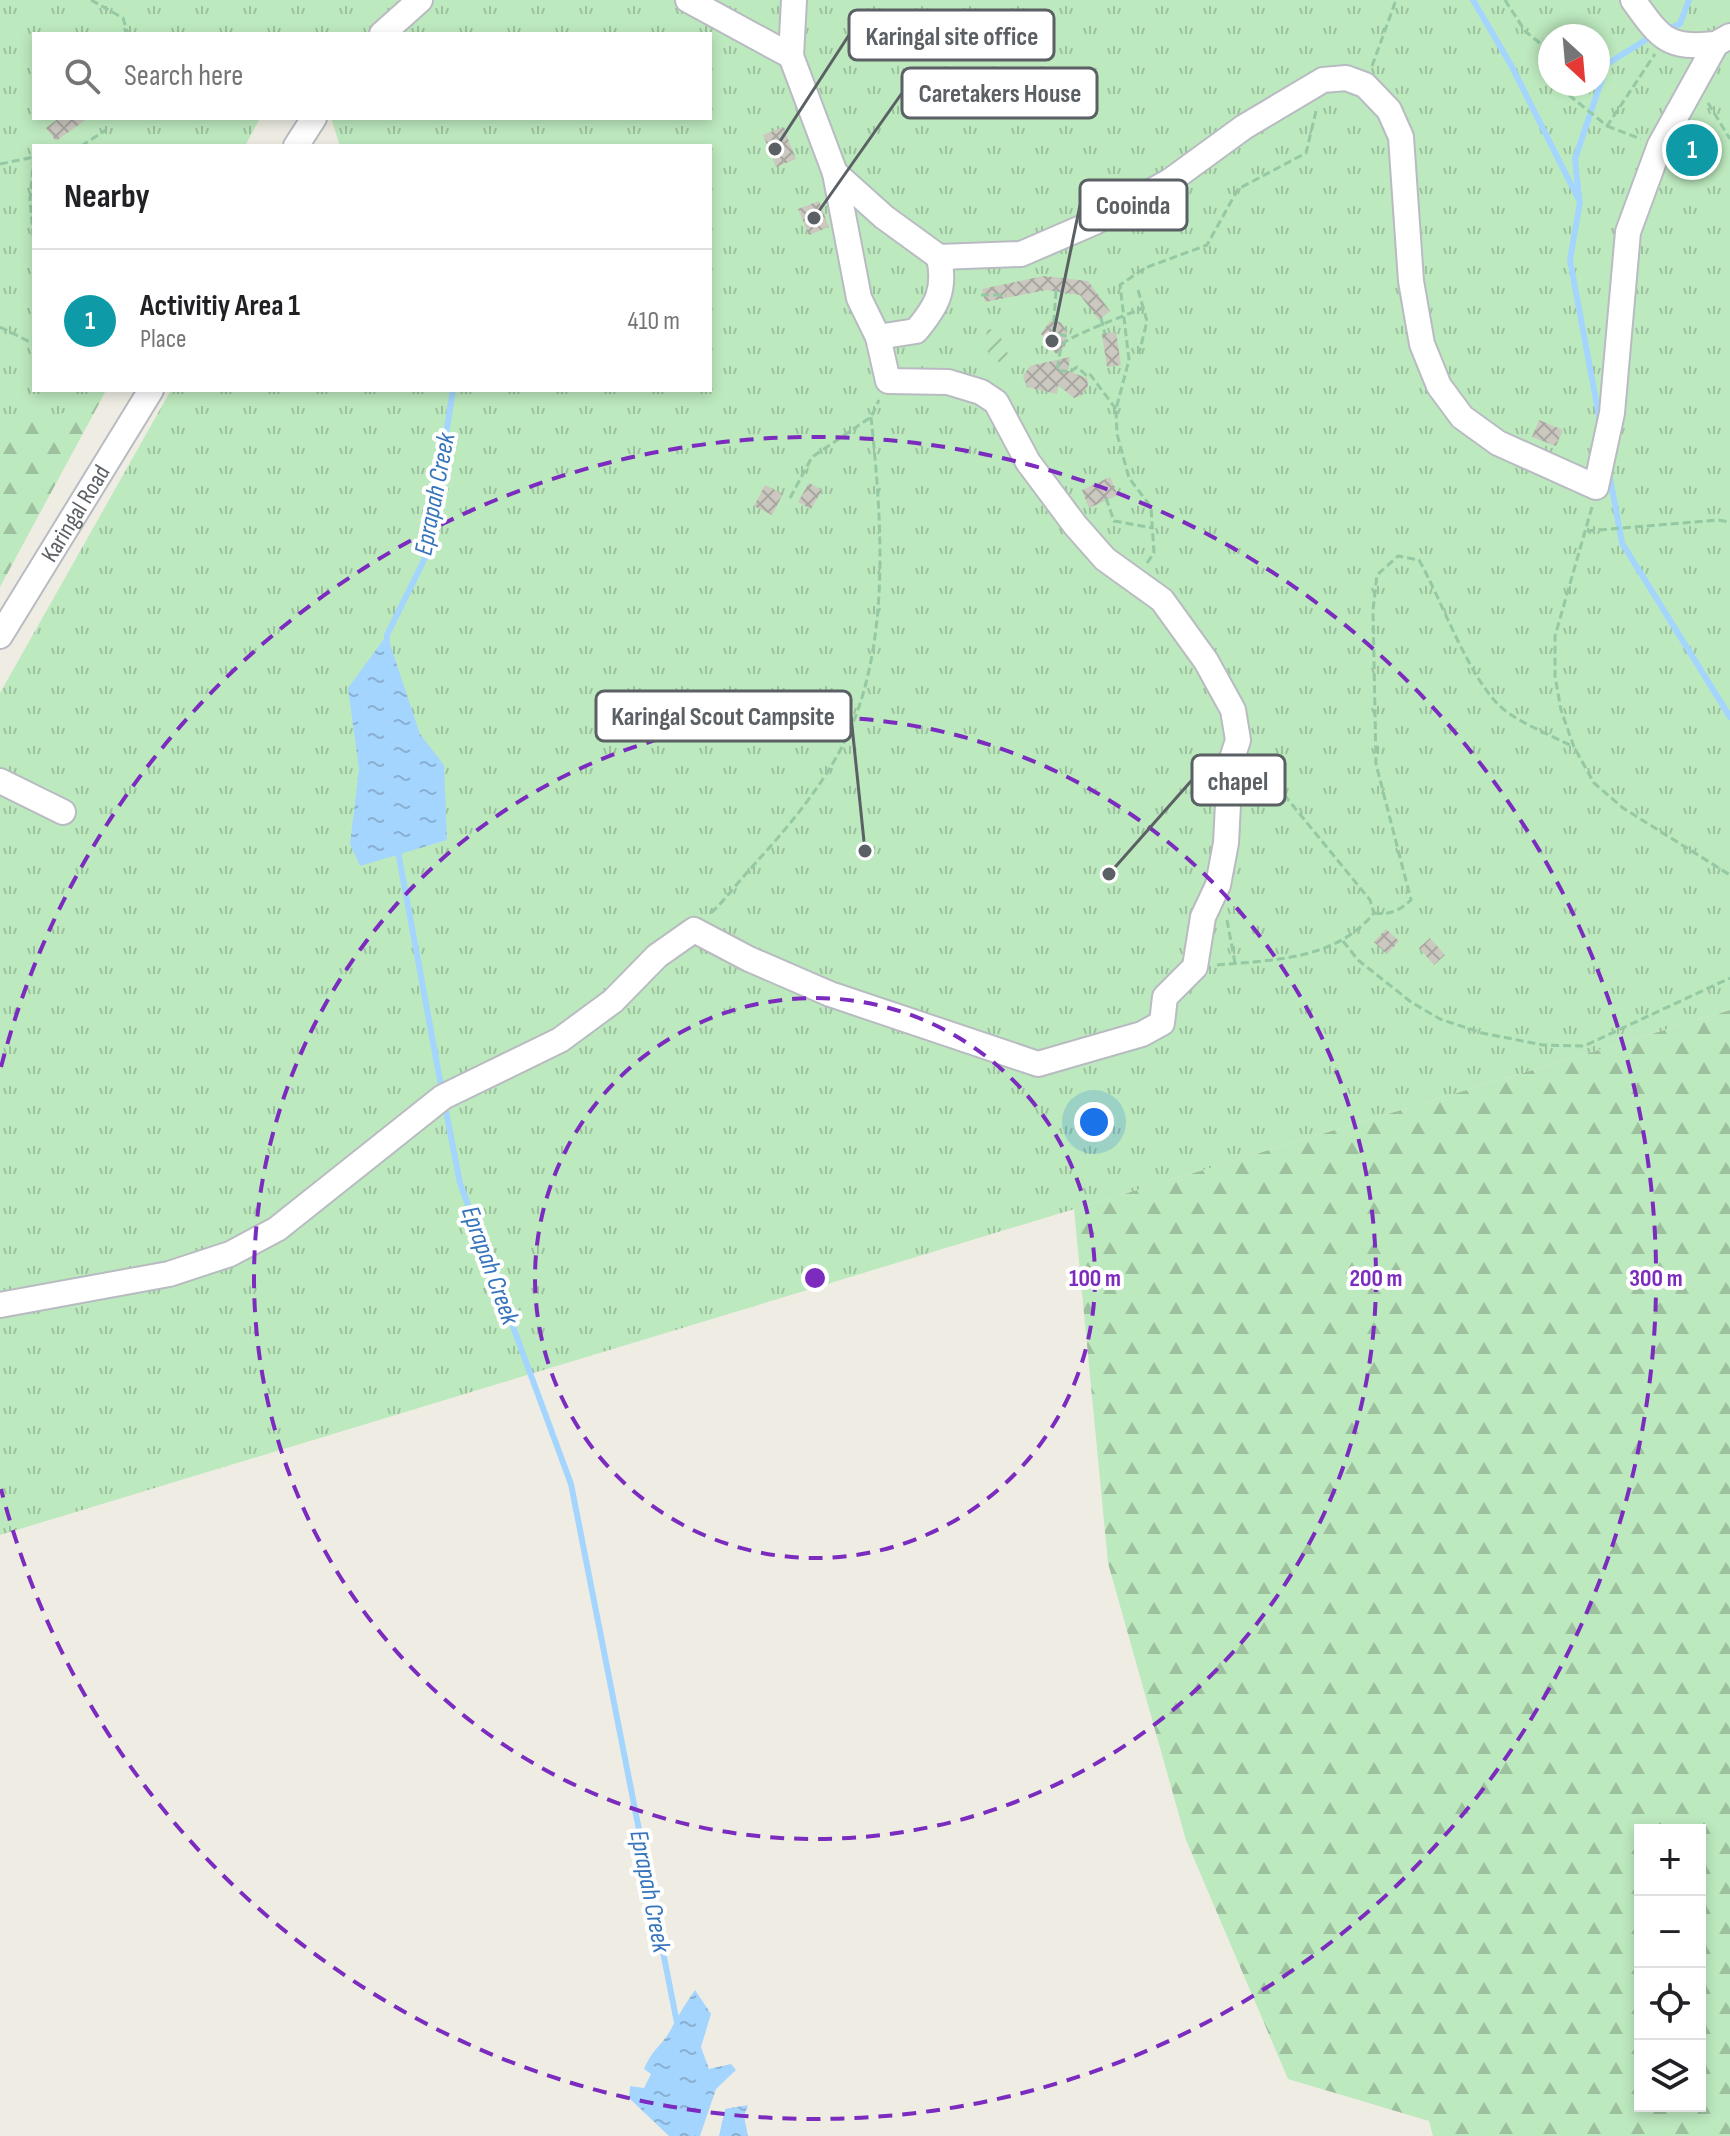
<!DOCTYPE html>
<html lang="en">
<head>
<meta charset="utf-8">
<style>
	body { margin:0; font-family:"Sofia Sans Condensed",sans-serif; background:#f6f6f6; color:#202124 }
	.controls { position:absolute; right:24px; bottom:24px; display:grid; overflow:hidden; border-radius:0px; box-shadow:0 4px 12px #0003 }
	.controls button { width:72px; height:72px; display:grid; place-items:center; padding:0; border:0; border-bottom:2px solid #e0e0e0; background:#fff; color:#202124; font:40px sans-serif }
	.compass { position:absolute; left:1538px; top:24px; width:72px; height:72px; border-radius:50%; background:#fff; box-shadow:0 4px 12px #0003; rotate:154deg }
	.you { position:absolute; left:1094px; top:1122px; width:28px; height:28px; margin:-20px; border:6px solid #fff; border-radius:50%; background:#1a73e8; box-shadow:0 0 0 12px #1a73e833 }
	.badge { display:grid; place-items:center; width:52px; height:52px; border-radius:50%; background:#7c3aed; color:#fff; font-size:26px; font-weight:700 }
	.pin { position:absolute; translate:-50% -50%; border:4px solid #fff; box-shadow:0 2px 8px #0006 }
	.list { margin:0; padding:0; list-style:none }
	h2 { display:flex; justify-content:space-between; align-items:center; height:104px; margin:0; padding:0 32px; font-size:34px }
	h2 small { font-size:26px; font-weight:400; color:#757577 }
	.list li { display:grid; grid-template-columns:52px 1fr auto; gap:24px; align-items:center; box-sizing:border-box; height:144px; padding:0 32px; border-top:2px solid #e0e0e0 }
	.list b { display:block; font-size:30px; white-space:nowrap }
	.list p { margin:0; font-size:26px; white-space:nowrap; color:#757577 }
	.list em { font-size:26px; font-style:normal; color:#757577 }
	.icon { flex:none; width:44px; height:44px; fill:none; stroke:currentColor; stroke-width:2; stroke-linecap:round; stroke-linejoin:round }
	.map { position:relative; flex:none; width:1730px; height:2136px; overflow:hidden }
	.search { position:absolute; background:#fff; box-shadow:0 4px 12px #0003; left:32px; top:32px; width:680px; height:88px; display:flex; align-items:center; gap:20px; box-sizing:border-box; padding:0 28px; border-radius:0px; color:#757577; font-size:30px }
	.panel { position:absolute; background:#fff; box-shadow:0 4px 12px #0003; left:32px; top:144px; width:680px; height:248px; border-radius:0px }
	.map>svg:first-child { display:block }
	.forest { fill:url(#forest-firs); fill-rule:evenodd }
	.park { fill:url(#park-tufts); fill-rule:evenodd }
	.garden { fill:url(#garden-furrows) }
	.water { fill:url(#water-ripples) }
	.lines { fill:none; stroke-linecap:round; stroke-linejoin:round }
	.stream { stroke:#a4d5ff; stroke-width:6 }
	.building { fill:url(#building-cross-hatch) }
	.minor-casing { stroke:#b8bbc1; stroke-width:28 }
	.path { stroke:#94c9a4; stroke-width:3; stroke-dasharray:8 4; stroke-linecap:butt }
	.minor { stroke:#fff; stroke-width:24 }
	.ring { fill:none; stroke:#7b2cbf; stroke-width:4; stroke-dasharray:14 10 }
	.labels { text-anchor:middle; stroke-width:8; stroke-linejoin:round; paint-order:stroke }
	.street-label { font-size:24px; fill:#5b6065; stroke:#fff }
	.water-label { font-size:26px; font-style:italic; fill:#3674bb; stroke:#fff }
	.centre { fill:#7b2cbf; stroke:#fff; stroke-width:4 }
	.ring-label { font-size:24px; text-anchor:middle; font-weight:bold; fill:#7b2cbf; stroke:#fff; stroke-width:8; stroke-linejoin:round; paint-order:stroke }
	.leader { fill:none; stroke:#5b6065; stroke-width:3 }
	.callout-dot { fill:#5b6065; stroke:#fff; stroke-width:3 }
	.callout { fill:#fff; stroke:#5b6065; stroke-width:3 }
	.callout-label { font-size:26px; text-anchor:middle; font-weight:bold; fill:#5b6065 }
</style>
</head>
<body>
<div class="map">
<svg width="1730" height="2136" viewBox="0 0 1730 2136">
	<defs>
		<pattern id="forest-firs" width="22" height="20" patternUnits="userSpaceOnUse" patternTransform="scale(2)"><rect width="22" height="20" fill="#bde9be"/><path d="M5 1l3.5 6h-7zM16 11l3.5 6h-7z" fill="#9dc09e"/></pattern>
		<pattern id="park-tufts" width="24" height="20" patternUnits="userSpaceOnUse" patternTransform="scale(2)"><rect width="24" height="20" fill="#bde9be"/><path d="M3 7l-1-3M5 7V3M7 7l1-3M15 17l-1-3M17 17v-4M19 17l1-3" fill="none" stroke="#9dc09e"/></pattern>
		<pattern id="garden-furrows" width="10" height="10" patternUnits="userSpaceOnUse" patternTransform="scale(2)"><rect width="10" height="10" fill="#bde9be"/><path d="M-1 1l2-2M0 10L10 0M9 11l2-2" fill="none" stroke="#9dc09e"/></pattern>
		<pattern id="water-ripples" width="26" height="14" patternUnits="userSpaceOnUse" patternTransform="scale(2)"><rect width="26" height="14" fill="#a4d5ff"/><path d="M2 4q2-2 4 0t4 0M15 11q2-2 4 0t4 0" fill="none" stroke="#89b0d2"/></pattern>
		<pattern id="building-cross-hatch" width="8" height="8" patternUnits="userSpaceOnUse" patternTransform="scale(2)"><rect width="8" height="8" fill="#cbc8c0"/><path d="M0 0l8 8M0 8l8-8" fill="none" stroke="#a8a6a0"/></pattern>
	</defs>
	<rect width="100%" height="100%" fill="#efede3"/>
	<!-- forest -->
	<path class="forest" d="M0 355 34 390H75L100 402 0 587Z
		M1730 1010V2136H1433L1429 2121 1288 2079 1186 1840 1108 1563 1074 1209ZM1700 1830V2106H1640V1830Z"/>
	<!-- park -->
	<path class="park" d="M0 0H1730V1010L0 1535V693L171 390H710V146H340L331 118H710V34H34V118H260L245 146H34V390H106L100 402 0 432ZM1550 36H1598V84H1550Z"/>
	<!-- garden -->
	<path class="garden" d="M987 329 994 330 1003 341 1012 365 1004 367 985 349Z"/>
	<!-- water -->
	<path class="water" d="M387 635 420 734 444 765 447 840 360 866 350 844 359 769 348 688Z
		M695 1990 711 2014 701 2047 709 2069 731 2064 736 2070 716 2089 700 2136H669L629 2098 630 2086 644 2088 651 2074 644 2069C652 2050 661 2046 670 2031 678 2016 685 2004 695 1990Z
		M748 2105 744 2116 748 2136H719L725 2109Z"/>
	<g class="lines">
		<!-- stream -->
		<path class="stream" d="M1473 0 1511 65 1580 202 1570 260 1600 422
			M1666 29 1680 24 1689 0
			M1579 198 1575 159 1607 64 1652 36
			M1609 472 1622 543 1730 717
			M387 643V635L427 554 453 390
			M397 846 442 1091
			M445 1106 460 1183 571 1484 677 2023"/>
	</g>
	<!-- building -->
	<path class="building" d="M59 118H88L56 141 46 128Z
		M783 127 796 159 776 167 763 135Z
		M819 201 829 227 809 235 798 209Z
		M1044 276 1088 281 1110 311 1099 320 1080 295 1046 290 985 302 982 289Z
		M1050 321 1061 322 1067 332 1065 347 1056 354 1041 334Z
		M1116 332 1121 365 1107 367 1102 334Z
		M1070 357 1068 371 1087 378 1088 386 1082 395 1074 398 1058 385 1057 394 1027 387 1023 376 1030 366Z
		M1539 420 1563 430 1556 446 1532 437Z
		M1110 477 1118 495 1089 508 1082 490Z
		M809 483 822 490 811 509 798 502Z
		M765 485 783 494 772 515 754 506Z
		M1386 929 1399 941 1387 954 1374 942Z
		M1430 938 1445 955 1434 965 1419 948Z"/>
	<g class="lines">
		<defs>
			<g id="minor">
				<path d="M688 0 791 56"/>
				<path d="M794 0 791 56 835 173 884 217 939 257 1021 254 1095 222 1170 181 1244 127 1323 80 1346 78 1365 85 1389 110 1401 137 1411 281 1422 344 1439 386 1462 417 1498 443 1596 487 1612 413 1628 232 1660 145 1716 44 1730 36"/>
				<path d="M1633 0C1661 39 1667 49 1716 44"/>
				<path d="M382 34 420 0"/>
				<path d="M296 146 314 118"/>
				<path d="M878 337 916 331C937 306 946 290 939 257"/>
				<path id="s1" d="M0 636 151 390"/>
				<path d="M0 781 63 812"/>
				<path d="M0 1305 169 1274 230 1254 277 1229 443 1097 560 1040 613 1001 657 956 694 930 749 959 830 994 1038 1064 1142 1034 1162 1023 1165 997 1195 967 1203 917 1218 885 1226 843 1230 765 1238 740 1233 710 1206 661 1162 600 1105 559 1075 525 1028 462 996 402 981 392 948 382 888 381 878 337 859 298 835 173"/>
			</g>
		</defs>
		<!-- minor casing -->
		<use href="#minor" class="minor-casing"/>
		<!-- path -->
		<path class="path" d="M91 0 123 18 128 34
			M1505 0 1525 31 1546 48 1550 55
			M1372 66 1396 0
			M1564 84 1569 95 1607 126 1655 54
			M1708 103 1730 139
			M1607 126 1641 139
			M81 146 106 130
			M34 157 30 199 34 247
			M0 164 34 157
			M1138 290 1147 321 1139 354
			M1056 291 1053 333 1067 336
			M981 295H1006
			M1101 318 1105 334
			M0 327 34 344
			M1116 409 1089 373 1086 375 1077 367 1070 372 1057 370C1059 363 1059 352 1062 345 1066 337 1129 314 1143 308
			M790 498 812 457 871 417 879 400
			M1106 498 1114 521 1153 528
			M1592 507 1555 636V676L1561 710 1574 747 1594 783 1623 808 1730 875
			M1587 531 1718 520 1730 522
			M1147 563 1154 553 1151 507 1129 478 1117 434 1116 409 1129 360 1120 285 1145 268 1207 245 1238 189 1306 153 1317 107
			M711 913C726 899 738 882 751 868 791 824 833 775 855 718 890 625 881 514 871 417
			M1374 913C1390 915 1399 911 1411 900L1376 764 1373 610 1377 575 1398 556 1419 560C1442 600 1471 686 1507 712 1527 726 1552 736 1574 747
			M1227 920 1235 963
			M1343 941 1358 960 1411 1002 1440 1019 1482 1033 1543 1045 1584 1046 1730 978
			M1217 965C1273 960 1336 960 1374 913L1370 900 1254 758"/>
		<!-- minor -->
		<use href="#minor" class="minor"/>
	</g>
	<!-- distance rings -->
	<g class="ring">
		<circle cx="815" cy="1278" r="280"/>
		<circle cx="815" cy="1278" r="561"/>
		<path d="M1 1067A841 841 0 1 1 1 1489"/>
	</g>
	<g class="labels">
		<!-- street labels -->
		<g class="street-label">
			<text dy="8" stroke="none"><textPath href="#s1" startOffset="144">Karingal Road</textPath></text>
		</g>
		<!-- water labels -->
		<g class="water-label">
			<text transform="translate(434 494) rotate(-79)" y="9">Eprapah Creek</text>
			<text transform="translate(491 1265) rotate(70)" y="9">Eprapah Creek</text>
			<text transform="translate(651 1891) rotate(79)" y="9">Eprapah Creek</text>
		</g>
	</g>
	<circle cx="815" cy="1278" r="12" class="centre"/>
	<g class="ring-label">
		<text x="1095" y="1286">100 m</text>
		<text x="1376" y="1286">200 m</text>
		<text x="1656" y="1286">300 m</text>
	</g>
	<!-- callouts -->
	<path class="leader" d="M775 149L849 35M814 218L902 93M1052 341L1080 205M865 851L851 716M1109 874L1192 780"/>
	<g class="callout-dot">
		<circle cx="775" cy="149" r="8"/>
		<circle cx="814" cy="218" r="8"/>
		<circle cx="1052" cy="341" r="8"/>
		<circle cx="865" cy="851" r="8"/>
		<circle cx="1109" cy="874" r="8"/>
	</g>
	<g class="callout">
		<rect x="849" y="10" width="205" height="50" rx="8"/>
		<rect x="902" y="68" width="195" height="50" rx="8"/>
		<rect x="1080" y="180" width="107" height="50" rx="8"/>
		<rect x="596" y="691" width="255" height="50" rx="8"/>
		<rect x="1192" y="755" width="93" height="50" rx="8"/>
	</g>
	<g class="callout-label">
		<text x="952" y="45">Karingal site office</text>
		<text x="1000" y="102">Caretakers House</text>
		<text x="1133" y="214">Cooinda</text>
		<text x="723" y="725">Karingal Scout Campsite</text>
		<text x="1238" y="790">chapel</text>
	</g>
</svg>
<div class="controls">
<button>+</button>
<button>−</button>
<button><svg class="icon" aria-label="locate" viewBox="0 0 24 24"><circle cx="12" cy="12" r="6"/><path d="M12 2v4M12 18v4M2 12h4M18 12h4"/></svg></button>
<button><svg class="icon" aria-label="layers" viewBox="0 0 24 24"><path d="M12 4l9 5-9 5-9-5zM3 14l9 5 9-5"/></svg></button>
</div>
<svg class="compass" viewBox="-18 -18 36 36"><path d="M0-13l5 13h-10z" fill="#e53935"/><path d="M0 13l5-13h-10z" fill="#757577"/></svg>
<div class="you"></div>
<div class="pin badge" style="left:1692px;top:150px;background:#0f9aa8">1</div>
<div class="search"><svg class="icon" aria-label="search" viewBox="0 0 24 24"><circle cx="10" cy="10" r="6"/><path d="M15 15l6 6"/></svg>Search here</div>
<section class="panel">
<h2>Nearby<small></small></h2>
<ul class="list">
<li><span class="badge" style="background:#0f9aa8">1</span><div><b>Activitiy Area 1</b><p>Place</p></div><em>410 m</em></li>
</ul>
</section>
</div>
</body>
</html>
